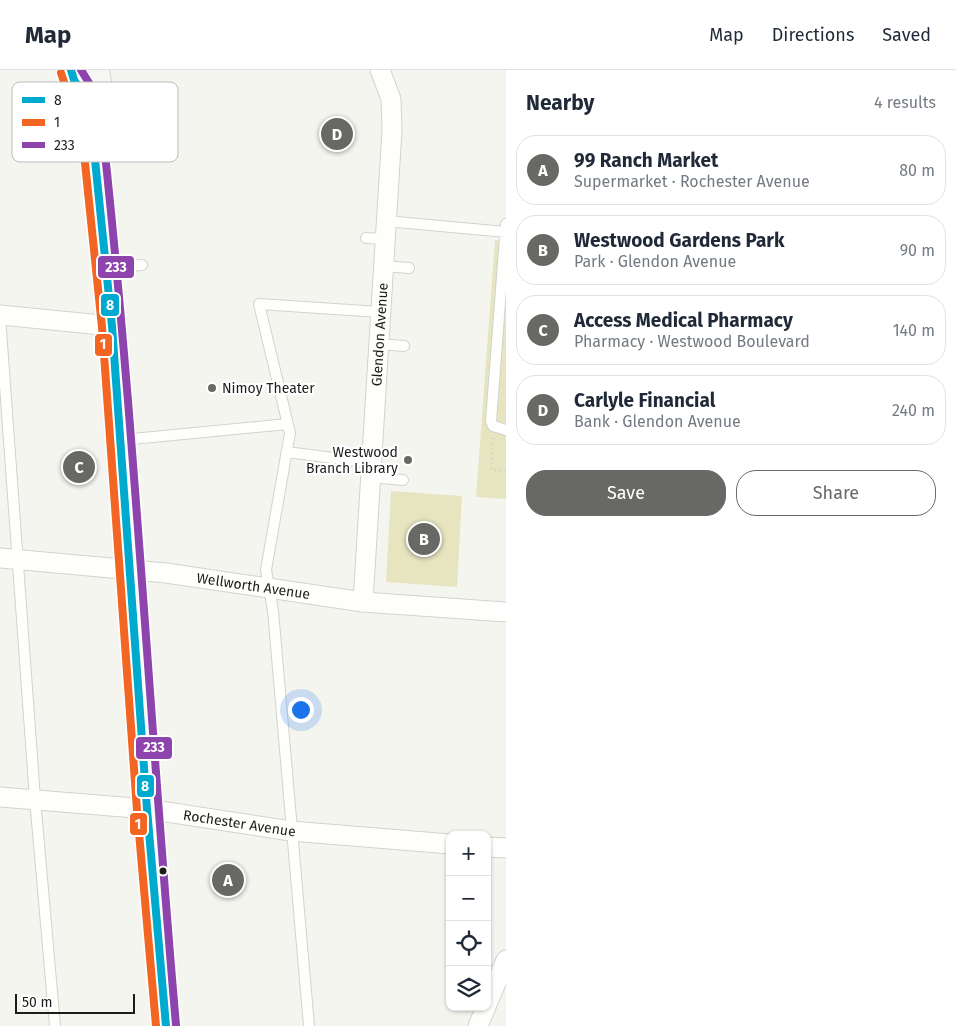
<!DOCTYPE html>
<html lang="en">
<head>
<meta charset="utf-8">
<style>
	body { margin:0; font-family:"Fira Sans",sans-serif; background:#f6f6f7; color:#1f2937 }
	.controls { position:absolute; right:15px; bottom:15px; display:grid; overflow:hidden; border-radius:10px; box-shadow:0 1px 4px #0004 }
	.controls button { width:45px; height:45px; display:grid; place-items:center; padding:0; border:0; border-bottom:1px solid #e0e1e3; background:#fff; color:#1f2937; font:25px sans-serif }
	.scale { position:absolute; left:15px; bottom:12px; width:120px; box-sizing:border-box; padding-left:5px; border:2px solid #1c1c1a; border-top:0; font-size:14px; line-height:18px; white-space:nowrap; color:#1c1c1a; -webkit-text-stroke:4px #fff; paint-order:stroke }
	.you { position:absolute; left:300px; top:639px; width:18px; height:18px; margin:-12px; border:4px solid #fff; border-radius:50%; background:#1a73e8; box-shadow:0 0 0 8px #1a73e833 }
	.badge { display:grid; place-items:center; width:32px; height:32px; border-radius:50%; background:#686865; color:#fff; font-size:16px; font-weight:700 }
	.pin { position:absolute; translate:-50% -50%; border:2px solid #fff; box-shadow:0 1px 5px #0006 }
	.list { margin:0; padding:0; list-style:none }
	h2 { display:flex; justify-content:space-between; align-items:center; height:65px; margin:0; padding:0 20px; font-size:21px }
	h2 small { font-size:16px; font-weight:400; color:#747a83 }
	.list li { display:grid; grid-template-columns:32px 1fr auto; gap:15px; align-items:center; box-sizing:border-box; height:70px; margin:0 10px 10px; padding:0 10px; border:1px solid #e0e1e3; border-radius:20px }
	.list b { display:block; font-size:19px; white-space:nowrap }
	.list p { margin:0; font-size:16px; white-space:nowrap; color:#747a83 }
	.list em { font-size:16px; font-style:normal; color:#747a83 }
	.actions { display:flex; gap:10px; padding:15px 20px }
	.actions a { flex:1; padding:11px 0; border:1px solid #686865; border-radius:20px; text-align:center; font-size:18px; color:#686865 }
	.actions .main { background:#686865; color:#fff }
	.icon { flex:none; width:28px; height:28px; fill:none; stroke:currentColor; stroke-width:2; stroke-linecap:round; stroke-linejoin:round }
	.map { position:relative; flex:none; width:506px; height:956px; overflow:hidden }
	header { display:flex; align-items:center; gap:30px; box-sizing:border-box; height:70px; padding:0 25px; background:#fff; border-bottom:1px solid #e0e1e3 }
	header strong { font-size:24px }
	nav { display:flex; gap:28px; margin-inline-start:auto; font-size:18px }
	main { display:flex }
	aside { flex:1; background:#fff }
	.map>svg:first-child { display:block }
	.green { fill:#e6e5c0 }
	.lines { fill:none; stroke-linecap:round; stroke-linejoin:round }
	.lane-casing { stroke:#d2d2cf; stroke-width:12 }
	.street-casing { stroke:#d2d2cf; stroke-width:21 }
	.secondary-casing { stroke:#d2d2cf; stroke-width:30 }
	.path { stroke:#d1d1d1; stroke-width:3; stroke-dasharray:1 4; stroke-linecap:butt }
	.lane { stroke:#fefefd; stroke-width:10 }
	.street { stroke:#fefefd; stroke-width:19 }
	.secondary { stroke:#f6f6f3; stroke-width:28 }
	.bus-1-casing { stroke:#fff; stroke-width:11 }
	.bus-2-casing { stroke:#fff; stroke-width:11 }
	.bus-3-casing { stroke:#fff; stroke-width:11 }
	.bus-1 { stroke:#00a9ce; stroke-width:8 }
	.bus-2 { stroke:#f26522; stroke-width:8 }
	.bus-3 { stroke:#8e44ad; stroke-width:8 }
	.poi-dot { fill:#686865; stroke:#fff; stroke-width:2 }
	.bus-dot { fill:#1c1c1a; stroke:#fff; stroke-width:2 }
	.labels { text-anchor:middle; stroke-width:4.5; stroke-linejoin:round; paint-order:stroke }
	.street-label { font-size:14px; fill:#1c1c1a; stroke:#fff }
	.poi-label { font-size:14px; fill:#1c1c1a; stroke:#fff; text-anchor:start }
	.key { fill:#fff; stroke:#bbbbba; stroke-width:1 }
	.key-label { font-size:14px; fill:#1c1c1a }
	.line-badge { stroke:#fff; stroke-width:2 }
	.badge-label { font-size:14px; text-anchor:middle; font-weight:bold; fill:#fff }
</style>
</head>
<body>
<header>
<strong>Map</strong>
<nav><a>Map</a><a>Directions</a><a>Saved</a></nav>
</header>
<main>
<div class="map">
<svg width="506" height="956" viewBox="0 0 506 956">
	<rect width="100%" height="100%" fill="#f5f5f0"/>
	<!-- green -->
	<path class="green" d="M495 170 506 171V429L476 427Z
		M391 421 462 426 457 517 386 512Z"/>
	<g class="lines">
		<defs>
			<path id="lane" d="M386 151 506 162
				M506 154 491 351 493 356 506 360
				M366 168 385 169
				M383 196 409 198
				M108 198 142 195
				M0 246 35 729 55 956
				M378 274 404 276
				M122 370 288 354
				M287 382 371 393
				M371 407 403 410
				M309 956 273 541 266 500 290 363 259 234 380 242"/>
			<g id="street">
				<path d="M0 245 112 256"/>
				<path id="s1" d="M0 488 166 503 363 532 506 542"/>
				<path id="s2" d="M363 532 392 60 391 29 380 0"/>
				<path id="s3" d="M0 727 147 739 291 761 450 774"/>
				<path d="M487 777 506 778"/>
				<path d="M487 934 506 890"/>
				<path d="M478 956 486 937"/>
			</g>
			<path id="secondary" d="M71 0 74 10 89 31
				M95 0 97 12 89 31 112 256 147 739 166 956"/>
		</defs>
		<!-- lane casing -->
		<use href="#lane" class="lane-casing"/>
		<!-- street casing -->
		<use href="#street" class="street-casing"/>
		<!-- secondary casing -->
		<use href="#secondary" class="secondary-casing"/>
		<!-- path -->
		<path class="path" d="M493 368 492 400H506"/>
		<!-- lane -->
		<use href="#lane" class="lane"/>
		<!-- street -->
		<use href="#street" class="street"/>
		<!-- secondary -->
		<use href="#secondary" class="secondary"/>
		<defs>
			<path id="bus-1" d="M71 0 74 10 89 31 112 256 147 739 166 956"/>
			<path id="bus-2" d="M61 3 65 15 79 35 102 257 137 740 156 956"/>
			<path id="bus-3" d="M81 0 99 29C134 337 149 647 176 955"/>
		</defs>
		<!-- bus-1 casing -->
		<use href="#bus-1" class="bus-1-casing"/>
		<!-- bus-2 casing -->
		<use href="#bus-2" class="bus-2-casing"/>
		<!-- bus-3 casing -->
		<use href="#bus-3" class="bus-3-casing"/>
		<!-- bus-1 -->
		<use href="#bus-1" class="bus-1"/>
		<!-- bus-2 -->
		<use href="#bus-2" class="bus-2"/>
		<!-- bus-3 -->
		<use href="#bus-3" class="bus-3"/>
	</g>
	<!-- markers -->
	<g class="poi-dot">
		<circle cx="212" cy="318" r="5"/>
		<circle cx="408" cy="390" r="5"/>
	</g>
	<circle class="bus-dot" cx="163" cy="801" r="4.5"/>
	<g class="labels">
		<!-- street labels -->
		<g class="street-label">
			<text dy="5" stroke="none"><textPath href="#s2" startOffset="268">Glendon Avenue</textPath></text>
			<text dy="5" stroke="none"><textPath href="#s1" startOffset="255">Wellworth Avenue</textPath></text>
			<text dy="5" stroke="none"><textPath href="#s3" startOffset="241">Rochester Avenue</textPath></text>
		</g>
		<!-- poi labels -->
		<g class="poi-label">
			<text x="222" y="323">Nimoy Theater</text>
			<text x="398" y="387" text-anchor="end">Westwood<tspan x="398" dy="16">Branch Library</tspan></text>
		</g>
	</g>
	<!-- legend -->
	<rect x="12" y="12" width="166" height="80" rx="8" class="key"/>
	<rect x="22" y="27" width="23" height="6" fill="#00a9ce"/>
	<rect x="22" y="49" width="23" height="7" fill="#f26522"/>
	<rect x="22" y="72" width="23" height="6" fill="#8e44ad"/>
	<g class="key-label">
		<text x="54" y="35">8</text>
		<text x="54" y="57">1</text>
		<text x="54" y="80">233</text>
	</g>
	<g class="line-badge">
		<rect x="97" y="185" width="38" height="24" rx="5" fill="#8e44ad"/>
		<rect x="100" y="223" width="20" height="24" rx="5" fill="#00a9ce"/>
		<rect x="94" y="263" width="19" height="24" rx="5" fill="#f26522"/>
		<rect x="135" y="666" width="38" height="24" rx="5" fill="#8e44ad"/>
		<rect x="136" y="704" width="19" height="24" rx="5" fill="#00a9ce"/>
		<rect x="129" y="742" width="19" height="24" rx="5" fill="#f26522"/>
	</g>
	<g class="badge-label">
		<text x="116" y="202">233</text>
		<text x="110" y="240">8</text>
		<text x="103" y="279">1</text>
		<text x="154" y="682">233</text>
		<text x="145" y="721">8</text>
		<text x="138" y="759">1</text>
	</g>
</svg>
<div class="controls">
<button>+</button>
<button>−</button>
<button><svg class="icon" aria-label="locate" viewBox="0 0 24 24"><circle cx="12" cy="12" r="6"/><path d="M12 2v4M12 18v4M2 12h4M18 12h4"/></svg></button>
<button><svg class="icon" aria-label="layers" viewBox="0 0 24 24"><path d="M12 4l9 5-9 5-9-5zM3 14l9 5 9-5"/></svg></button>
</div>
<div class="scale">50 m</div>
<div class="you"></div>
<div class="pin badge" style="left:228px;top:810px">A</div>
<div class="pin badge" style="left:424px;top:469px">B</div>
<div class="pin badge" style="left:79px;top:397px">C</div>
<div class="pin badge" style="left:337px;top:64px">D</div>
</div>
<aside>
<h2>Nearby<small>4 results</small></h2>
<ul class="list">
<li><span class="badge">A</span><div><b>99 Ranch Market</b><p>Supermarket · Rochester Avenue</p></div><em>80 m</em></li>
<li><span class="badge">B</span><div><b>Westwood Gardens Park</b><p>Park · Glendon Avenue</p></div><em>90 m</em></li>
<li><span class="badge">C</span><div><b>Access Medical Pharmacy</b><p>Pharmacy · Westwood Boulevard</p></div><em>140 m</em></li>
<li><span class="badge">D</span><div><b>Carlyle Financial</b><p>Bank · Glendon Avenue</p></div><em>240 m</em></li>
</ul>
<div class="actions"><a class="main">Save</a><a>Share</a></div>
</aside>
</main>
</body>
</html>
